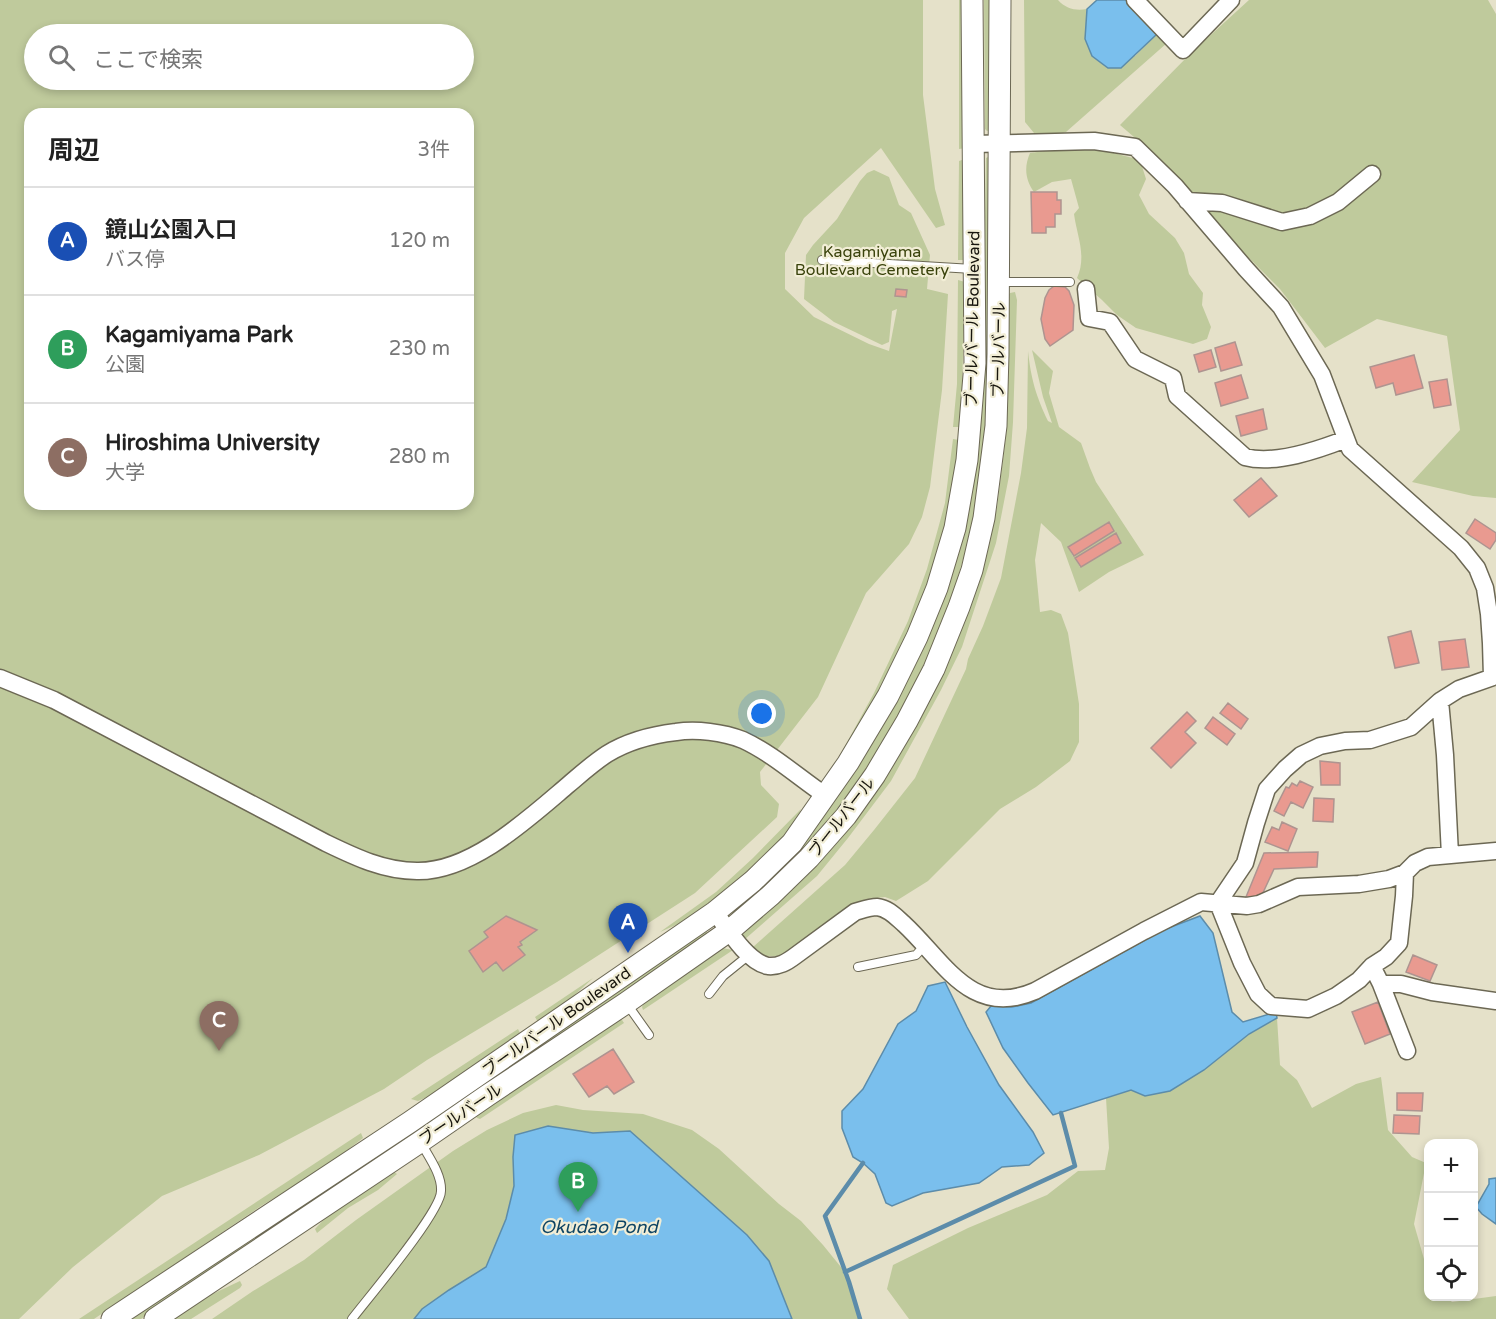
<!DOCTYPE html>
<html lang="ja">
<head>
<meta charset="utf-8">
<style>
	body { margin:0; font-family:"Varela Round","Noto Sans JP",sans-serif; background:#f2f2f2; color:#222 }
	.controls { position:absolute; right:18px; bottom:18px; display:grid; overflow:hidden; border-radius:12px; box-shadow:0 3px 9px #0003 }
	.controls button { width:54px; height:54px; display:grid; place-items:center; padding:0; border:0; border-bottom:2px solid #e0e0e0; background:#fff; color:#222; font:30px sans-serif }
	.you { position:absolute; left:762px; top:714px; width:21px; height:21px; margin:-15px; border:4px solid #fff; border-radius:50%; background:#1a73e8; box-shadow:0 0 0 9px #1a73e833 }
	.badge { display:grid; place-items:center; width:39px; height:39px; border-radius:50%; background:#0b8043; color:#fff; font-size:20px; font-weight:700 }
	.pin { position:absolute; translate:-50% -50px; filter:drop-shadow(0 2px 3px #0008) }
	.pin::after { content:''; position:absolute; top:32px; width:21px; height:18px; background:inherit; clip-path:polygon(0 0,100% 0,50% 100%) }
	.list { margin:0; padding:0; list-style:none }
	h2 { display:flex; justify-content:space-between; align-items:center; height:78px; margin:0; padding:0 24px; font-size:26px }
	h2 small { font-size:20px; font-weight:400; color:#767676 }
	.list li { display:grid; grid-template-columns:39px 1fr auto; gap:18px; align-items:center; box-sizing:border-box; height:108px; padding:0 24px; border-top:2px solid #e0e0e0 }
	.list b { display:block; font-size:22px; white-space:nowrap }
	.list p { margin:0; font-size:20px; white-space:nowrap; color:#767676 }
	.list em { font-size:20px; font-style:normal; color:#767676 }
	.icon { flex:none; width:33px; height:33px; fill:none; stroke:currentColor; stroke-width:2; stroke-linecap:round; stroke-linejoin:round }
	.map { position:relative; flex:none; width:1496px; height:1319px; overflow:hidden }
	.search { position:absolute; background:#fff; box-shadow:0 3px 9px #0003; left:24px; top:24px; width:450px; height:66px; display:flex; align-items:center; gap:15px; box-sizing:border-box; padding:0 21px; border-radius:33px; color:#767676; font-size:22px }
	.panel { position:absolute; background:#fff; box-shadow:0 3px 9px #0003; left:24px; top:108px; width:450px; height:402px; border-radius:18px }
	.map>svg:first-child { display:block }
	.green { fill:#bfca9c; fill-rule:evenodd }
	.water { fill:#7abfed; stroke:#5c8caa; stroke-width:1.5 }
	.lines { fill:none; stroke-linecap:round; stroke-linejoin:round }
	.stream { stroke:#5c8caa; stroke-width:4.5 }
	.building { fill:#e99a90; stroke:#ae9490; stroke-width:1.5 }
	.service-casing { stroke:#6c6854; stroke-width:10 }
	.minor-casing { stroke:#6c6854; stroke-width:19 }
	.tertiary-casing { stroke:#6c6854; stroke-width:23 }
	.service { stroke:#fff; stroke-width:8 }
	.minor { stroke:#fff; stroke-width:16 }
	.tertiary { stroke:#fff; stroke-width:21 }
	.labels { text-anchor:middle; stroke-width:4.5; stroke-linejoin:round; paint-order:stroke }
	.park-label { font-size:16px; fill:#3a430c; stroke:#f2eed6 }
	.street-label { font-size:16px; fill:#17150d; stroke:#f2eed6 }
	.water-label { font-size:18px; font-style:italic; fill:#0f4564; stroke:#f2eed6 }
</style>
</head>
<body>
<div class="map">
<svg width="1496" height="1319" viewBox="0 0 1496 1319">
	<rect width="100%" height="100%" fill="#e5e1c9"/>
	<!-- green -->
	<path class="green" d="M0 0H923V95L935 189 945 225 936 228 881 148 804 218 785 253V289L814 317 869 344 889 351 897 309 892 311 889 342 882 345 834 322 804 299 806 255 813 245 837 219 860 181 867 173 874 170 889 177 899 205 911 213 930 255 927 289 948 294 942 390 930 487 922 517 909 544 866 593 818 697 760 772 761 785 779 804 777 817 695 893 557 982 427 1060 384 1089 259 1155 162 1196 73 1267 19 1319H0ZM34 34H464V80H34ZM30 114H468V504H30Z
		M959 0H967L966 148 959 149Z
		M984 0H993L991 130 987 131 985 129Z
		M1024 0H1058C1066 9 1076 11 1087 9L1085 39 1135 56 1157 34 1167 43 1066 132 1054 136 1034 133 1025 122Z
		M1249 0H1488L1496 14V498L1473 496 1412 482 1460 430 1447 336 1377 319 1325 348 1280 289 1242 251 1206 209 1148 149 1120 125 1191 53Z
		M1081 146 1095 148 1140 160 1146 179 1139 195 1149 214 1175 238 1184 253 1189 274 1203 293 1202 305 1211 327 1207 339 1193 344 1136 328 1117 315 1102 300 1077 278C1087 256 1077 236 1074 214L1079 208 1071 179 1052 182 1034 192C1025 179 1024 167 1030 153Z
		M988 157 992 158 988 434 981 484 964 556 948 611 915 686 886 737 844 804 811 845 735 915 731 913V909L812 829 856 771 902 692 926 641 953 573 966 514 984 277 986 158Z
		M965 159V260H958L959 161Z
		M958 280 965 282 961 427H953L957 384Z
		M1015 292 1017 300 1013 422 1009 476 996 543 962 647 941 690 891 781 848 838 817 876 744 940 743 935 744 930 765 913 812 870 842 832 974 594 987 554 997 507 1006 436 1008 389 1006 324 1008 296 1010 293Z
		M1032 350 1053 371 1049 393 1059 427 1081 443 1090 468 1096 482 1144 555 1109 572 1079 592 1061 542 1041 523 1035 560 1040 612 1051 610 1061 614 1068 633 1079 704V742L1070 761 1036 787 1000 809 928 881 896 901 885 897 867 899 845 911 784 956H763L753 947 845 865 874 830 915 778 966 669 968 659 983 626 1001 578 1021 473 1027 428 1028 351C1031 379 1036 396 1048 421L1052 423 1043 397ZM1108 522 1114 531 1073 556 1068 547ZM1116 534 1121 543 1080 567 1075 558Z
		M953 439 959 440 955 479 935 567 888 682 834 766 874 693 908 621 927 569 945 503Z
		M801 809 796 820 786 835 711 905 685 921 660 932 716 892 753 858Z
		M704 931 707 932V936L584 1021 535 1049Z
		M722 948 733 950 643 1010 642 1007 644 1003Z
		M593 978 566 1003 538 1022 535 1017Z
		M1277 1018 1280 1065 1297 1080 1312 1108 1356 1084 1381 1077 1388 1130 1412 1157 1426 1163 1414 1224 1428 1273V1296L1447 1297 1452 1302 1496 1296V1319H909L887 1289 893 1265 968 1228 1047 1195 1078 1171 1105 1170 1109 1148 1106 1098 1131 1090 1145 1096 1204 1070 1249 1034Z
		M617 1019 622 1020 624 1023 480 1119 477 1118 476 1116 485 1108Z
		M518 1029 521 1035 427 1097 418 1101 411 1099Z
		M556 1105 583 1110 643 1114 692 1130 719 1149 779 1204 801 1221 823 1245 845 1272 860 1319H212L253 1291 304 1260 356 1220 453 1151 487 1130 523 1113Z
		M361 1133 363 1138 325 1167 261 1206 94 1319H79Z
		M394 1172 397 1174 378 1190 348 1208 317 1233 315 1229 331 1212Z
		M314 1202 141 1319H123L263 1226 304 1205Z
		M240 1281 242 1285 240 1288 191 1319H170L204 1298Z"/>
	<!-- water -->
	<path class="water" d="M1097 0H1126L1157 34 1121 68H1108L1092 56 1085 39 1087 9Z
		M1200 916 1213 933 1232 1012 1243 1022 1276 1012 1277 1018 1249 1034 1204 1070 1170 1091 1145 1096 1131 1090 1053 1115 1028 1083 1003 1048 986 1012 991 1006 1012 1007 1031 1003 1163 930Z
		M945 982 967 1027 999 1085 1033 1132 1044 1153 1029 1165 1002 1167 979 1183 923 1193 892 1206 886 1203 875 1174 863 1163 853 1157 842 1128V1111L863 1089 898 1024 916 1011 928 986Z
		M548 1126 593 1133 630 1131 747 1235 769 1261 792 1319H414L422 1309 449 1290 486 1267 506 1219 514 1186 513 1157 515 1135Z
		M1496 1178V1224L1482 1214 1476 1207 1489 1184V1179Z"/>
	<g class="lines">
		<!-- stream -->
		<path class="stream" d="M845 1272 1075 1166 1061 1113
			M860 1319 849 1282 825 1216 863 1163"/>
	</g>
	<!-- building -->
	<path class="building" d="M1031 192H1057V200H1061V214H1055V227H1046V233H1032Z
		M1054 286 1065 287 1069 291 1074 305 1073 330 1050 346 1045 339 1041 319 1045 298 1049 290Z
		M896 289 907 290 906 297 895 296Z
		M1235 342 1242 365 1221 371 1215 348Z
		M1211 350 1216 367 1199 372 1194 355Z
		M1414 355 1423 388 1396 395 1393 383 1376 388 1370 367Z
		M1241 375 1248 398 1221 406 1215 383Z
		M1447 379 1451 405 1434 408 1429 382Z
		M1263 409 1267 429 1241 436 1236 416Z
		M1261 478 1277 496 1249 517 1234 500Z
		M1475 519 1496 533V540L1490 549 1466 533Z
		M1109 522 1114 531 1074 556 1068 547Z
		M1116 533 1121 543 1081 567 1075 558Z
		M1411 631 1419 663 1395 668 1388 637Z
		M1465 639 1469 667 1442 670 1439 642Z
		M1228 703 1248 719 1241 729 1220 713Z
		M1187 712 1196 721 1185 732 1196 743 1171 768 1151 748Z
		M1213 717 1235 734 1227 745 1205 728Z
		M1320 761 1340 763V785H1321Z
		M1300 781 1313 787 1303 808 1291 802 1284 816 1274 811 1286 787 1289 788 1292 783 1297 786Z
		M1314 798 1334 799 1333 822 1313 821Z
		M1282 822 1297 829 1288 851 1265 842 1272 827 1279 830Z
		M1318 852 1317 867 1274 869 1261 897H1246L1264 853Z
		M506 916 537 930 520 942 522 945 518 947 525 955 503 971 496 962 483 972 469 951 488 937 484 932Z
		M1413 955 1437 965 1430 981 1406 972Z
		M1378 1002 1390 1034 1365 1044 1352 1012Z
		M613 1049 634 1082 614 1094 607 1086 589 1097 573 1074Z
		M1397 1093H1423L1422 1111 1397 1110Z
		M1394 1115 1420 1116 1419 1134 1393 1133Z"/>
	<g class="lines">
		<defs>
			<path id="service" d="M822 260 973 269
				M999 282H1070
				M858 967 916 955 924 946
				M709 994 723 976 749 955
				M627 1004 649 1035
				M352 1319C368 1298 441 1212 441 1191 442 1174 428 1156 420 1141"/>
			<path id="minor" d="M1135 0 1183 50 1231 0
				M973 144 1094 141 1135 147 1175 186 1246 269 1281 307 1322 375 1350 449 1461 548 1477 568 1485 588 1489 614 1491 643 1492 677
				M1187 201 1222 203 1282 222 1310 216 1338 202 1372 174
				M1086 289 1089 318 1110 322 1135 359 1173 378 1177 396 1245 457C1275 465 1318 450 1346 439
				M1496 676 1459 689 1440 701 1411 727 1370 740 1345 741 1320 746 1301 755 1285 769 1267 789 1256 823 1245 863 1218 903 1242 963 1258 994 1271 1006 1308 1009 1336 996 1359 980 1372 966 1386 957 1399 943 1404 896 1405 873 1415 863 1428 857 1496 851
				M0 678 54 700 326 843C355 857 384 871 417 871 471 872 528 819 568 785 581 774 593 763 607 754 628 741 651 735 676 732 696 729 723 732 743 740 773 754 798 777 826 796
				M1440 701 1445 755 1450 855
				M715 912C727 928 747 962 768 966 779 967 787 962 795 956L855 912C862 910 870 907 877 907 888 908 896 917 904 924 944 961 971 1019 1035 991L1144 931 1201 902 1247 906 1259 904 1298 887 1359 884 1389 879 1405 873
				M1372 966 1381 984H1401L1432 992 1496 1001
				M1381 984 1407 1051"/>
			<path id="tertiary" d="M112 1319 410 1122 715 912 753 881 792 843 848 763 888 696 917 637 937 588 955 528 967 460 975 363 972 0
				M155 1319 420 1142 488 1095 626 1003 729 931 771 895 809 858 846 816 875 775 907 721 934 669 959 607 972 570 984 518 996 426 998 354 1000 0"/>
		</defs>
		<!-- service casing -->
		<use href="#service" class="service-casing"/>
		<!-- minor casing -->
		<use href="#minor" class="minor-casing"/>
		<!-- tertiary casing -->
		<use href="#tertiary" class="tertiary-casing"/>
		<!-- service -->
		<use href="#service" class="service"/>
		<!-- minor -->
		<use href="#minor" class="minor"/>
		<!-- tertiary -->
		<use href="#tertiary" class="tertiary"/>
	</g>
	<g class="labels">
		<!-- park labels -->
		<g class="park-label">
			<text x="872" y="257">Kagamiyama<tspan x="872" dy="18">Boulevard Cemetery</tspan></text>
		</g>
		<!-- street labels -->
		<g class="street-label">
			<text transform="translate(972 319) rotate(-89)" y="6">ブールバール Boulevard</text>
			<text transform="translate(998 350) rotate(-89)" y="6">ブールバール</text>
			<text transform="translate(841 817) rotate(-52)" y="6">ブールバール</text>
			<text transform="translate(556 1021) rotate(-35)" y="6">ブールバール Boulevard</text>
			<text transform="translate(460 1114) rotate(-34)" y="6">ブールバール</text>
		</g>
		<!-- water labels -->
		<g class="water-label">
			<text x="599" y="1233">Okudao Pond</text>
		</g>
	</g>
</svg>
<div class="controls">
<button>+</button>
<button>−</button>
<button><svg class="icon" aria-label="locate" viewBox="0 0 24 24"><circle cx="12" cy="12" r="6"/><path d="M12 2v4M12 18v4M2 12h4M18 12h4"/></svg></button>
</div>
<div class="you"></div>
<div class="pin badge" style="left:628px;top:953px;background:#1a4fb4">A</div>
<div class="pin badge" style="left:578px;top:1212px;background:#2e9e5b">B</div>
<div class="pin badge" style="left:219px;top:1051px;background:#8d6e63">C</div>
<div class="search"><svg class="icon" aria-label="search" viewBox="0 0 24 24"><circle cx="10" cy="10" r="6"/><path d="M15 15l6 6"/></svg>ここで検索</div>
<section class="panel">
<h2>周辺<small>3件</small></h2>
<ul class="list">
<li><span class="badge" style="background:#1a4fb4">A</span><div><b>鏡山公園入口</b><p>バス停</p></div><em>120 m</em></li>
<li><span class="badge" style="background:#2e9e5b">B</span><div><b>Kagamiyama Park</b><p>公園</p></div><em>230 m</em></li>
<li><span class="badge" style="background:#8d6e63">C</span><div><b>Hiroshima University</b><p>大学</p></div><em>280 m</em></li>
</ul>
</section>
</div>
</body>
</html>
